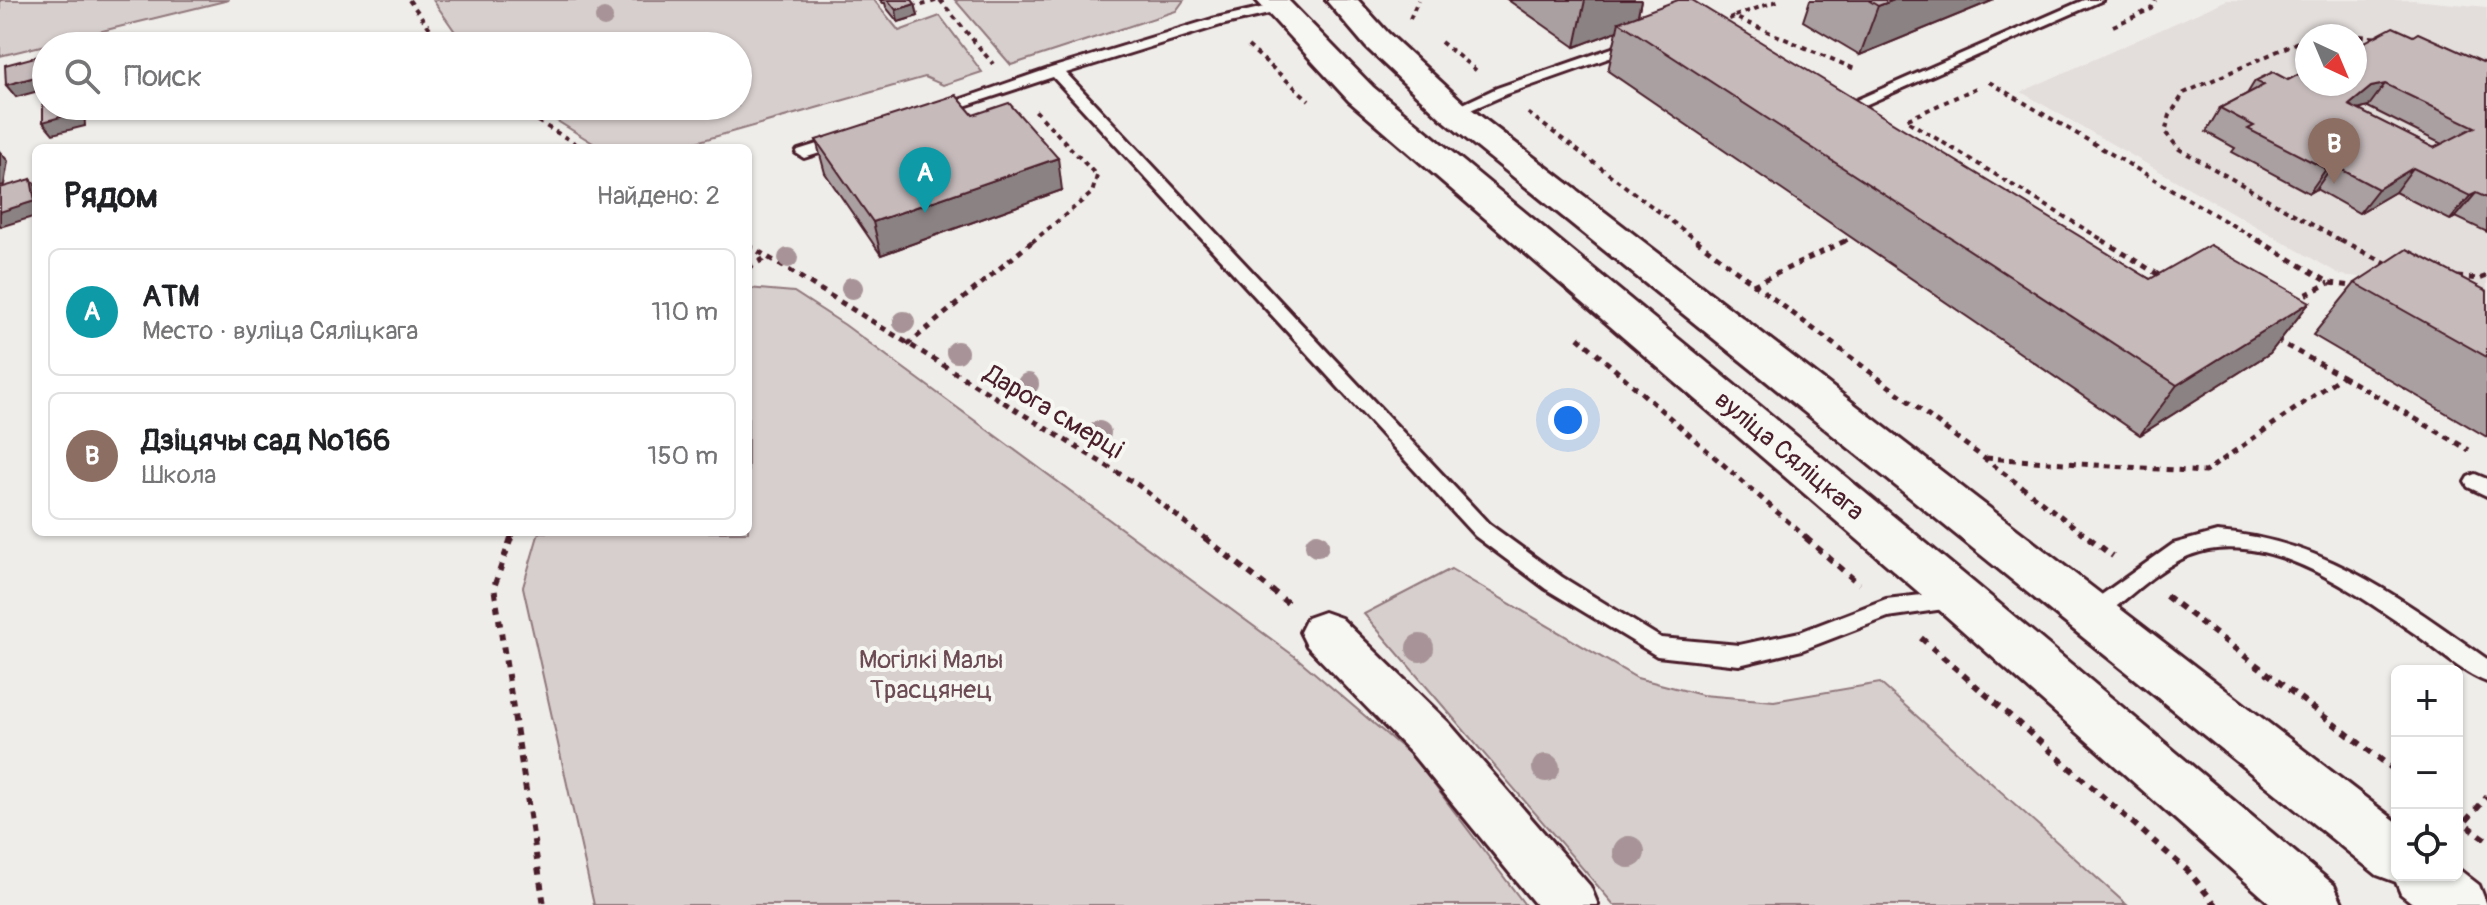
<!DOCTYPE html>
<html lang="ru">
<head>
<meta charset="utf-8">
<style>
	body { margin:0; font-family:Pangolin,sans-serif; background:#f6f6f6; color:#202124 }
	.controls { position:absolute; right:24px; bottom:24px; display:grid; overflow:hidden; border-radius:12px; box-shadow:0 2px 6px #0004 }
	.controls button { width:72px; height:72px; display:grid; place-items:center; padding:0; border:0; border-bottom:2px solid #e0e0e0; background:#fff; color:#202124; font:40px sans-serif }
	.compass { position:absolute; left:2295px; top:24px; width:72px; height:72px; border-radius:50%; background:#fff; box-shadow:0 2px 6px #0004; rotate:136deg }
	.you { position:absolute; left:1568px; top:420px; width:28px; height:28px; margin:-20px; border:6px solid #fff; border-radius:50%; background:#1a73e8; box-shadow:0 0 0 12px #1a73e833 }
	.badge { display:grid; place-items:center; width:52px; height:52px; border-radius:50%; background:#7c3aed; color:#fff; font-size:26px; font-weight:700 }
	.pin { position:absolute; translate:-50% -66px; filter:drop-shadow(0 2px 4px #0008) }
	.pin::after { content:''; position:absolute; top:42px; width:28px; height:24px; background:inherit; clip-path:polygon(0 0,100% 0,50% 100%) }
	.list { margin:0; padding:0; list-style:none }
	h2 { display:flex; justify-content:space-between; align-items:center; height:104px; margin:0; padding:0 32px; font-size:34px }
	h2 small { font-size:26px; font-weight:400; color:#757577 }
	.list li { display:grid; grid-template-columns:52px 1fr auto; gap:24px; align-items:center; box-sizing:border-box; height:128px; margin:0 16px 16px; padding:0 16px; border:2px solid #e0e0e0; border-radius:12px }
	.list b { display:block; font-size:30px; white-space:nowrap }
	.list p { margin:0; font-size:26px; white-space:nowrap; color:#757577 }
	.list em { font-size:26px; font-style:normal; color:#757577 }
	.icon { flex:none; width:44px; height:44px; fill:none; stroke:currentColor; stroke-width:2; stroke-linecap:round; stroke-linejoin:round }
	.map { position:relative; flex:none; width:2487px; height:905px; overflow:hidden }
	.search { position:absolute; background:#fff; box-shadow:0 2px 6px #0004; left:32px; top:32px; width:720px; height:88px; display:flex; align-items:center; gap:20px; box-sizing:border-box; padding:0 28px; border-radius:44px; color:#757577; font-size:30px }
	.panel { position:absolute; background:#fff; box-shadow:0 2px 6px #0004; left:32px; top:144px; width:720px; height:392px; border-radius:12px }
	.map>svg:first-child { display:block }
	.built { fill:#e3dedc; fill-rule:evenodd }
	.green { fill:#d7cfce; stroke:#90777c; stroke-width:2 }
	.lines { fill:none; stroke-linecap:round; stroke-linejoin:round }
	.service-casing { stroke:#4a1f2b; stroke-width:6 }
	.minor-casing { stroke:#4a1f2b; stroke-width:6 }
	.secondary-casing { stroke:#4a1f2b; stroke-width:6 }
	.path-far2 { stroke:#4a1f2b; stroke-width:4; stroke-dasharray:5 5; stroke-linecap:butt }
	.path-far1 { stroke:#4a1f2b; stroke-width:5; stroke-dasharray:6 6; stroke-linecap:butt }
	.path { stroke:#4a1f2b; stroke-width:6; stroke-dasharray:7 7; stroke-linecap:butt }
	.service { fill:#f6f6f2; fill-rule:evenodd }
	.minor { fill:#f6f6f2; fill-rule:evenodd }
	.secondary { fill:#f6f6f2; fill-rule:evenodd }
	.tree { fill:#a89498 }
	.wall { fill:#aaa0a1; stroke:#4a1f2b; stroke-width:2; fill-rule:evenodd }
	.shaded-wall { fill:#8b8283; stroke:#4a1f2b; stroke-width:2 }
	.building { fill:#c6babb; stroke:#4a1f2b; stroke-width:2; fill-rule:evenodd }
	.labels { text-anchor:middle; stroke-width:8; stroke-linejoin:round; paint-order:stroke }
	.street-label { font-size:26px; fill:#4a1f2b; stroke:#f6f6f2 }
	.park-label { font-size:26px; fill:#6d4b54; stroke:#f6f6f2 }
</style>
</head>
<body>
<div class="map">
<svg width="2487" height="905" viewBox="0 0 2487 905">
	<rect width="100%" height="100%" fill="#efedea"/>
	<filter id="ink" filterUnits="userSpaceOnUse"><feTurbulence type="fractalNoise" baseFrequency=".0125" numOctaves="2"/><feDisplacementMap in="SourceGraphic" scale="16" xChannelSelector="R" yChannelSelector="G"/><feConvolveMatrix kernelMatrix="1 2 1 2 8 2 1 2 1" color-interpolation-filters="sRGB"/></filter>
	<g filter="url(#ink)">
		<!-- built -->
		<path class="built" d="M2227 0H2413L2487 7V292L2341 275 2021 92ZM2307 36H2355V84H2307Z"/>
		<!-- green -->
		<path class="green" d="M0 0H229L0 56Z
			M433 0H874L899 31 940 16 982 72 943 85 925 77 675 148H601L533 106H738V46H465Z
			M955 0H1184L1176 11 1011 65Z
			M748 288 794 292 845 325 1297 658 1413 757 1525 905H594L523 587 539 532H748Z
			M1451 569 1637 678 1702 695 1774 701 1880 683 2127 905H1614L1364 614Z"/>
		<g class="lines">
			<defs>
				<path id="service" d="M2084 0H2103L1849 112H1839L1836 109Z
					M1277 4 1284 8 1282 11 1221 25 1066 73 1489 524 1562 577 1661 638 1739 645 1800 632 1886 599 1957 591 1965 594 1968 600 1965 606 1888 617 1802 650 1739 665 1657 656 1546 589 1475 536 1053 77 943 113 938 115 930 110 1051 68 1212 19Z
					M1638 39 1645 43 1643 46 1507 94 1459 115H1449L1446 112 1497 88Z
					M843 136 851 141 849 144 804 158 796 153 798 150Z
					M2475 474 2487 479V496L2468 487 2465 482 2468 477Z
					M2217 532C2323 539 2403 600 2487 659V682C2460 672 2435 647 2411 631 2351 590 2264 526 2188 556 2155 570 2127 600 2099 620L2091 623 2083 620 2080 614 2083 608 2173 544Z"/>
				<path id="minor" d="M1324 612 1341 618 1448 722 1590 886 1598 905H1536L1412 754 1307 646 1300 632 1307 618Z"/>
				<path id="secondary" d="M1256 0H1288L1373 87 1978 586 2334 885 2343 905H2272L1944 614 1349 101Z
					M1326 0H1358L1388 33 1466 105 2397 822V875H2457V868L2479 885 2487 905H2415L2401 894 2396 882 2377 875 1442 119 1366 47Z"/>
			</defs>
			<!-- service casing -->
			<use href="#service" class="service-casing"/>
			<!-- minor casing -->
			<use href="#minor" class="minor-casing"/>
			<!-- secondary casing -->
			<use href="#secondary" class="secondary-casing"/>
			<!-- path-far2 -->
			<path class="path-far2" d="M409 0 443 46
				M940 0 993 64
				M912 8 939 0
				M1735 16 1780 0
				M1410 19 1418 0
				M1720 23 1734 17 1857 70
				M2113 26 2151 9 2155 0
				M2320 36 2341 34 2379 38
				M2307 38 2184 93 2170 115 2165 132 2179 149 2343 242
				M1441 42 1477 71
				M1248 46 1309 100
				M1989 82 2261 242
				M1976 88 1906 120 2106 242
				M512 106 583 148
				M1528 113 1699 242
				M1032 242 1092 193 1097 176 1033 108
				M1843 242 1852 238"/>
			<!-- path-far1 -->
			<path class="path-far1" d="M1696 240 2092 540
				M2102 240 2162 277
				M2258 240 2330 283 2359 287
				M2340 240 2392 266
				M748 245 1138 485 1207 540
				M748 268 767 257
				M2457 277 2479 279 2487 276
				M1753 285 1847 240
				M2295 300 2329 283
				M1578 337 1809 540
				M907 345 1034 240
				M2342 376 2469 450
				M1986 458 2205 472 2342 376 2276 340
				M510 540 513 532"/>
			<!-- path -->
			<path class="path" d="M511 538 494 587 544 905
				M1205 538 1289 604
				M1806 538 1859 584
				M2089 538 2113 556
				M2166 596 2397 772
				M1921 638 2188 871 2216 905
				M2457 818 2487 840
				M2457 831 2487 797"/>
			<!-- service -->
			<use href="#service" class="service"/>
			<!-- minor -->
			<use href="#minor" class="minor"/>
			<!-- secondary -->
			<use href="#secondary" class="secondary"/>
		</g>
		<!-- trees -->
		<g class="tree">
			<circle cx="604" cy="18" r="9"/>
			<circle cx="788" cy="258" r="10"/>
			<circle cx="852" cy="288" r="11"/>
			<circle cx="904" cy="322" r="11"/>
			<circle cx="957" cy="352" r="11"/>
			<circle cx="1028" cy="384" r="11"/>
			<circle cx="1099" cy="433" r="12"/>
			<circle cx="1317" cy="545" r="12"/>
			<circle cx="1420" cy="648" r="14"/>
			<circle cx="1546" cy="768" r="14"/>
			<circle cx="1629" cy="852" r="16"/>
		</g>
		<!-- wall -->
		<path class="wall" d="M880 0H912L915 4 918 16 898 22 886 7 885 3H883Z
			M1508 0H1641L1638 15 2150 279 2310 302 2270 353 2140 435 1608 71 1617 31 1575 47Z
			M1810 0H1994L1860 55 1803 21Z
			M2413 36 2487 64V232L2456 217 2450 220 2395 192 2359 213 2316 189 2309 193 2232 152 2235 148 2206 132 2220 108 2247 94 2255 81 2288 80 2306 71 2307 68V84ZM2368 107 2442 144 2434 148 2358 110Z
			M973 115 1062 190 881 255 825 173 816 140Z
			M2355 283 2487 291V437L2313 335Z"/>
		<!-- shaded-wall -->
		<path class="shaded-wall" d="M1585 0H1641L1636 24 1619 22 1617 31 1575 47Z
			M1894 0H1994L1860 55 1878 6Z
			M915 4 918 16 898 22 896 10Z
			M46 74V89L16 97 6 85Z
			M2385 84 2368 107 2354 111 2349 105 2371 87Z
			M75 106H84L85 126 53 134 43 122Z
			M0 152 8 161 4 185 0 186Z
			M1058 158 1062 190 881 255 873 222Z
			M2333 165 2316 189 2309 193 2326 169Z
			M2413 168 2395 192 2359 213 2378 189Z
			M31 179 36 185V216L0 227V212Z
			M2476 193 2456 217 2450 220 2470 196Z
			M2310 302 2270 353 2140 435 2177 385Z"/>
		<!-- building -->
		<path class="building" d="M888 0H912L915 4 896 10Z
			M1678 0H1692L2150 279 2210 245 2310 302 2177 385 1619 22Z
			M1868 0H1894L1878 6Z
			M2393 27 2413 36 2418 33 2487 64V198L2476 193 2470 196 2413 168 2378 189 2333 165 2326 169 2248 129 2254 126 2220 108 2264 85 2255 81 2273 72 2288 80 2307 70V84H2355V47ZM2385 84 2475 127 2434 148 2349 105 2371 87Z
			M46 54V74L6 85 5 65Z
			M956 95 973 115 1009 103 1058 158 873 222 816 140Z
			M46 99V106H75V113L43 122V100Z
			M31 179 35 201 0 212V188Z
			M2407 249 2487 291V357L2355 283Z"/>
	</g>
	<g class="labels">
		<!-- street labels -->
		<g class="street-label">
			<text transform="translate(1054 411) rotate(31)" y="9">Дарога смерці</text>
			<text transform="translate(1790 455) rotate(40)" y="9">вуліца Сяліцкага</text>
		</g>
		<!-- park labels -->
		<g class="park-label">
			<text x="931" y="668">Могілкі Малы<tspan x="931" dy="30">Трасцянец</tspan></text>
		</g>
	</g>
</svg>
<div class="controls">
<button>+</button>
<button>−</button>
<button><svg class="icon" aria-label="locate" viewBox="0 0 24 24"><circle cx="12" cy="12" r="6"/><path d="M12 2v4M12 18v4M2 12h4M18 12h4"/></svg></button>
</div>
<svg class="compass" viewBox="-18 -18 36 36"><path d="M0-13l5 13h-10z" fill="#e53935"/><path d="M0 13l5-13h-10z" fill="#757577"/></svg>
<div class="you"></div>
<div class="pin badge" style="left:925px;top:213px;background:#0f9aa8">A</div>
<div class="pin badge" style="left:2334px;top:184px;background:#8d6e63">B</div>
<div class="search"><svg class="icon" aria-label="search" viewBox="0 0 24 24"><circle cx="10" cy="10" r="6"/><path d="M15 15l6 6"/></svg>Поиск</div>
<section class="panel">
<h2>Рядом<small>Найдено: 2</small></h2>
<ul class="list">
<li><span class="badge" style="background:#0f9aa8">A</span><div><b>АТМ</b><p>Место · вуліца Сяліцкага</p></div><em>110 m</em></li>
<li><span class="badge" style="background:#8d6e63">B</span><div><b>Дзіцячы сад №166</b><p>Школа</p></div><em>150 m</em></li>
</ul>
</section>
</div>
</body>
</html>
